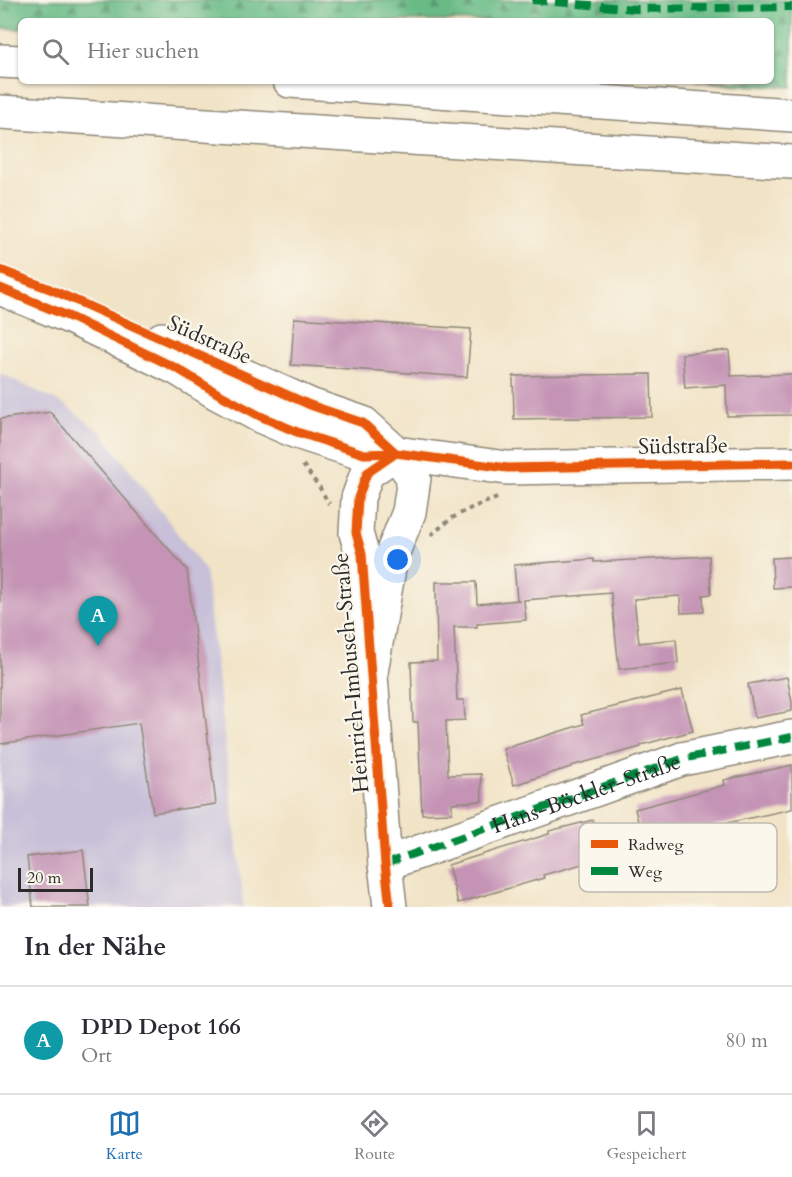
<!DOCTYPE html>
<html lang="de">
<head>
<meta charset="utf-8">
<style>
	body { margin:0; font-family:Cardo,serif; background:#f2f2f3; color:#2b2b33 }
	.scale { position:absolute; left:18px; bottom:15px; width:75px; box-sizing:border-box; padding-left:6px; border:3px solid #2b2b2b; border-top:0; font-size:16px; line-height:21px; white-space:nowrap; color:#2b2b2b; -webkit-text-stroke:4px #fbf7ec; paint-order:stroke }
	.you { position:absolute; left:398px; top:560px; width:21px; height:21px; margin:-15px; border:4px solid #fff; border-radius:50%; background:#1a73e8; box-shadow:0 0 0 9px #1a73e833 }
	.badge { display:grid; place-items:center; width:39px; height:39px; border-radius:50%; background:#1f6fb2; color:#fff; font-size:20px; font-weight:700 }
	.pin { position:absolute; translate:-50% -50px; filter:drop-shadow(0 2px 3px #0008) }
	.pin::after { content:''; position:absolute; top:32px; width:21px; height:18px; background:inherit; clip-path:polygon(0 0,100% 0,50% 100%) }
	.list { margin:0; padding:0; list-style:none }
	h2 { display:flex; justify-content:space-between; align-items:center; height:78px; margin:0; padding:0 24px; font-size:26px }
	h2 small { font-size:20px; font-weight:400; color:#7c7c81 }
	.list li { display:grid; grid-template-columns:39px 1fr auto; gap:18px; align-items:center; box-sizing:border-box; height:108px; padding:0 24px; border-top:2px solid #e1e1e2 }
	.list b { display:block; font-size:22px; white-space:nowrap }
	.list p { margin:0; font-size:20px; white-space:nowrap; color:#7c7c81 }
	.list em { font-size:20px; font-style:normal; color:#7c7c81 }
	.icon { flex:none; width:33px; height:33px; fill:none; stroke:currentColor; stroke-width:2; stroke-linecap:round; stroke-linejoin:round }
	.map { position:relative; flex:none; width:792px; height:907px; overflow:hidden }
	.search { position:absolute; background:#fff; box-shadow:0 2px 4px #0004; left:18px; right:18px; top:18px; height:66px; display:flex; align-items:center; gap:15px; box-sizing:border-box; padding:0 21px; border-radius:9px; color:#7c7c81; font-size:22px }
	.sheet { height:186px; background:#fff }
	nav { display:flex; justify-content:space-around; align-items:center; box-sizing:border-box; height:84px; border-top:2px solid #e1e1e2; background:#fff; font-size:16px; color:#7c7c81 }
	nav a { display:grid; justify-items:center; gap:3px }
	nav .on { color:#1f6fb2 }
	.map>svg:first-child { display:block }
	.industrial { fill:#c7c0d8 }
	.forest { fill:url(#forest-firs); stroke:#4a7358; stroke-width:1.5 }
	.building { fill:#c493b5 }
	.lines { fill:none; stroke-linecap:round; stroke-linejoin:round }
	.minor-casing { stroke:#8e8778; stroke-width:36 }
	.highway-casing { stroke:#8e8778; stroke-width:36 }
	.path { stroke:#8e8778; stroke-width:4; stroke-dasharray:4.5 4.5; stroke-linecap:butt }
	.minor { stroke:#fff; stroke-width:33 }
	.highway { stroke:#fff; stroke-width:33 }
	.quiet { stroke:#00873e; stroke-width:8; stroke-dasharray:15 8; stroke-linecap:butt }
	.cycleway-casing { stroke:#fbf7ec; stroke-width:13 }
	.cycleway { stroke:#e8590c; stroke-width:9 }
	.labels { text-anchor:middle; stroke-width:4.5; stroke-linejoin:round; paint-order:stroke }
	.street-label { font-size:22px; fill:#2b2b2b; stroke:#fbf7ec }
	.key { fill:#fbf7ec; stroke:#bdbab2; stroke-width:1.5 }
	.key-label { font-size:16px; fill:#2b2b2b }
</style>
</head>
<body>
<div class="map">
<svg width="792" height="907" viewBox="0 0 792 907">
	<defs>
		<pattern id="forest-firs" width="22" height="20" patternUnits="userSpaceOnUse" patternTransform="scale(1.5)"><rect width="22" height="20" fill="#69bb86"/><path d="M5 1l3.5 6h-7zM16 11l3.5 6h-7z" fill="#57986e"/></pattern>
	</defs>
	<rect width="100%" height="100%" fill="#fbf7ec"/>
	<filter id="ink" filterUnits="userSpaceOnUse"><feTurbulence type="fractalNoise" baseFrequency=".0167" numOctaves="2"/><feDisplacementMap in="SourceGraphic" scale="12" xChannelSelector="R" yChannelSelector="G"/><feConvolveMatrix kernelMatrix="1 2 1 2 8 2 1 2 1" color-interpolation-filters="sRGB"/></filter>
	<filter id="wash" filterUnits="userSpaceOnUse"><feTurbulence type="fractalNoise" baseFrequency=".008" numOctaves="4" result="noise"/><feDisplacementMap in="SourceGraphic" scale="24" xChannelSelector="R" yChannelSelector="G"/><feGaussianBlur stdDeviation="1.35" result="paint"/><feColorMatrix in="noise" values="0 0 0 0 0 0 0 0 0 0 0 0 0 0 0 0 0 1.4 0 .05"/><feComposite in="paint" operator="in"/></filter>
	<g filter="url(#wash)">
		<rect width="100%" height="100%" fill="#f1e3c6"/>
		<!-- industrial -->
		<path class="industrial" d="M0 373 65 405 102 433 205 570 244 907H0Z"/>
		<!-- forest -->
		<path class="forest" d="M0 0H792V87L754 86 696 81H771V21H21V29L0 28Z"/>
		<g id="blocks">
			<!-- building -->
			<path class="building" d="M294 318 471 329 467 377 291 365Z
				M729 350 731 376 792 374V415L727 416 726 385 685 388 682 354Z
				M651 374 652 417 514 419 513 376Z
				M50 412 187 570 216 804 153 813 139 723 0 744V419Z
				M709 556 711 594 703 595 704 612 681 613 680 596 634 599 639 643 676 639 678 663 619 669 611 593 524 600 526 620 477 624V627H454L457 700H464L465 720 446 721 448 775 481 774 482 801 452 803V813L422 814 418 722H413L411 662 437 661 436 582H476L477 604 520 600H517L514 565 594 559V562Z
				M792 557V587L773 588 772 558Z
				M787 677 792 702V711L755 718 748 684Z
				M682 690 693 731 641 745V747L571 766V767L514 785 503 749 584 724 581 715Z
				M792 765V809L713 826V828L644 847 635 809 725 785 724 780Z
				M593 820 604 858 543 875 544 878 458 903 448 865 549 834V831Z
				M83 850 90 907H33L27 857Z"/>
		</g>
	</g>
	<g filter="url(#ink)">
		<use href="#blocks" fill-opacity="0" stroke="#8e8778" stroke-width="1.5"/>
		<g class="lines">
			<defs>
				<g id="minor">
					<path d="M0 288 70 317 178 369 217 393 260 416 297 432 364 454 396 453 507 468 792 463"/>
					<path d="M162 339 310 405 363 423 396 453 414 478 409 512 391 557 371 672"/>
					<path id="s1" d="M385 864 682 759 792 737"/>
					<path d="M390 907 385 864 362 554 356 533 358 498 367 473 396 453"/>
				</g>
				<path id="highway" d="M0 61 21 62
					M290 81 792 115
					M0 112 792 162"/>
			</defs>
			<!-- minor casing -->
			<use href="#minor" class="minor-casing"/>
			<!-- highway casing -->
			<use href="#highway" class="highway-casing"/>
			<!-- path -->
			<path class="path" d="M303 465 320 488 329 504
				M431 535 452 518 473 507 500 497"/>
			<!-- minor -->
			<use href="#minor" class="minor"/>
			<!-- highway -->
			<use href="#highway" class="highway"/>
			<!-- quiet -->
			<path class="quiet" d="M532 0 636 9 792 7
				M385 864 682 759 792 737"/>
			<defs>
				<path id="cycleway" d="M0 270 50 289 310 405 363 423 396 453
					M0 288 70 317 178 369 217 393 260 416 297 432 364 454 396 453 507 468 792 463
					M390 907 385 864 362 554 356 533 358 498 367 473 396 453"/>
			</defs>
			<!-- cycleway casing -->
			<use href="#cycleway" class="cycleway-casing"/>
			<!-- cycleway -->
			<use href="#cycleway" class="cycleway"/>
		</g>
	</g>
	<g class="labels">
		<!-- street labels -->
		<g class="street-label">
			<text transform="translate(210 339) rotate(24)" y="8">Südstraße</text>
			<text transform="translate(683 445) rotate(-1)" y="8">Südstraße</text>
			<text transform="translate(350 673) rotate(-95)" y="8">Heinrich-Imbusch-Straße</text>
			<text dy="8" stroke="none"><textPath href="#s1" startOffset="213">Hans-Böckler-Straße</textPath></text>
		</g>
	</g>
	<!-- legend -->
	<rect x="579" y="823" width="198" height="69" rx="9" class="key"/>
	<rect x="591" y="840" width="27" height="8" fill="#e8590c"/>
	<rect x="591" y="867" width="27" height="8" fill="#00873e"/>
	<g class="key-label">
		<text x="628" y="850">Radweg</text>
		<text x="628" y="877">Weg</text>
	</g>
</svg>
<div class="scale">20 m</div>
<div class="you"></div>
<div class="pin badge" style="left:98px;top:646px;background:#0f9aa8">A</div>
<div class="search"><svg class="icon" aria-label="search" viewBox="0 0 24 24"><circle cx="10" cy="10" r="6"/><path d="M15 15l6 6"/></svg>Hier suchen</div>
</div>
<section class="sheet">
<h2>In der Nähe<small></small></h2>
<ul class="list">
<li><span class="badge" style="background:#0f9aa8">A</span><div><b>DPD Depot 166</b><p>Ort</p></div><em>80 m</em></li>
</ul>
</section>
<nav>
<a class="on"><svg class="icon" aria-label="map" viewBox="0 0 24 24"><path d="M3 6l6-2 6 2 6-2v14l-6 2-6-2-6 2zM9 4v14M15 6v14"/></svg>Karte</a>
<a><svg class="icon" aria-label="directions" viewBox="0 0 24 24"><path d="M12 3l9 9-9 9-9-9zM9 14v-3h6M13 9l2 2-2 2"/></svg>Route</a>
<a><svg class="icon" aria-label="saved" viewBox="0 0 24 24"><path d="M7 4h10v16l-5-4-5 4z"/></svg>Gespeichert</a>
</nav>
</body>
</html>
